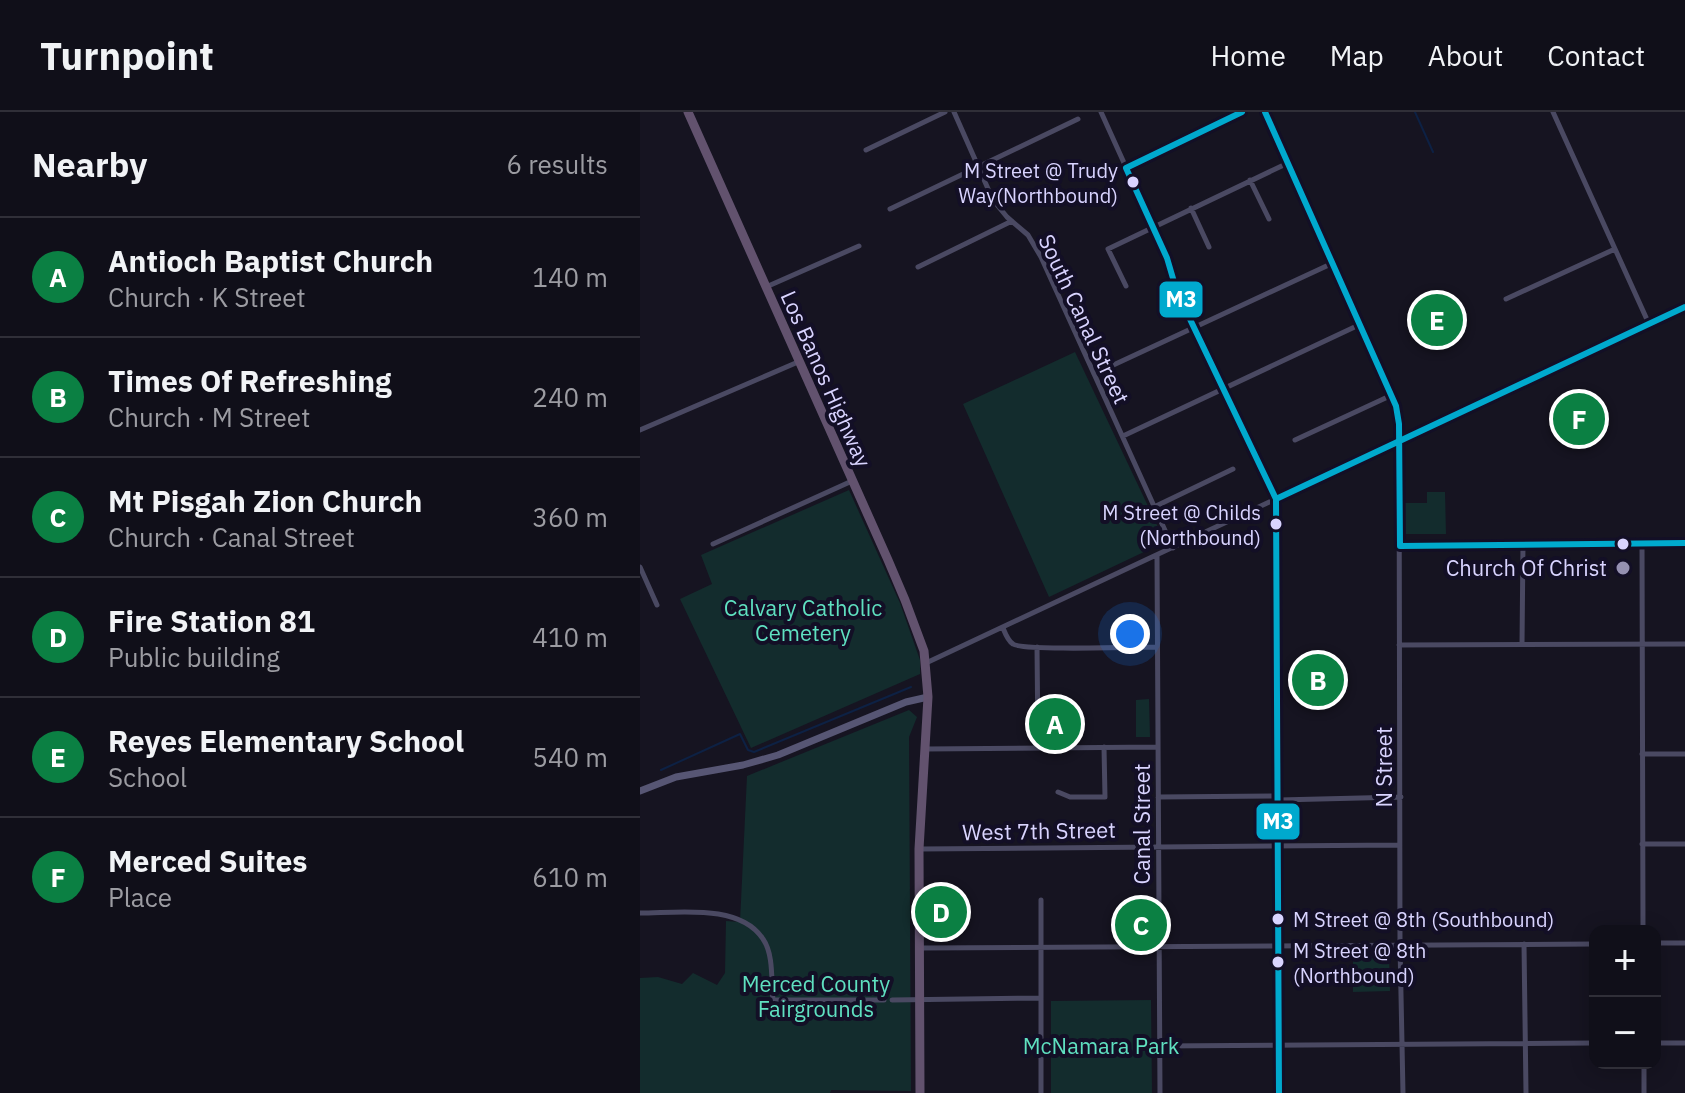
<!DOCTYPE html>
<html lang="en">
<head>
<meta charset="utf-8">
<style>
	body { margin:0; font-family:"IBM Plex Sans",sans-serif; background:#1e1d26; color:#f1f3f6 }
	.controls { position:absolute; right:24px; bottom:24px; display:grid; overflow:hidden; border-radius:16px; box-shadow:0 4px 20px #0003 }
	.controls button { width:72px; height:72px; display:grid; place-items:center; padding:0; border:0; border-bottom:2px solid #302f38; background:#100f19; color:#f1f3f6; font:40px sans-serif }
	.you { position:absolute; left:490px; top:522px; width:28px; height:28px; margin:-20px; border:6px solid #fff; border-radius:50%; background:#1a73e8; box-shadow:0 0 0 12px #1a73e833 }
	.badge { display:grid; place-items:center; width:52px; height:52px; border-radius:50%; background:#0b8043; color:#fff; font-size:26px; font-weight:700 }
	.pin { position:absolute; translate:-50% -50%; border:4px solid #fff; box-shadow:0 2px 8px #0006 }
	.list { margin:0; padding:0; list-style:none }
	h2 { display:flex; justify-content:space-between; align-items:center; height:104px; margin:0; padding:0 32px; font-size:34px }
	h2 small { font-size:26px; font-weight:400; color:#9c9ca2 }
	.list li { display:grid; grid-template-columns:52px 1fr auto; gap:24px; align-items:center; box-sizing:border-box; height:120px; padding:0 32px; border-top:2px solid #302f38 }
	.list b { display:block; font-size:30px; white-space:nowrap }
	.list p { margin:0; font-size:26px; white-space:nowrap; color:#9c9ca2 }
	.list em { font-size:26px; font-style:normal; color:#9c9ca2 }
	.map { position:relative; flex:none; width:1045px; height:981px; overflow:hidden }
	header { display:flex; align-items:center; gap:48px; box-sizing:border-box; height:112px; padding:0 40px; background:#100f19; border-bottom:2px solid #302f38 }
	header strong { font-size:38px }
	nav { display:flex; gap:44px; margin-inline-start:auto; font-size:28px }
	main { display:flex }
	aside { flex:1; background:#100f19 }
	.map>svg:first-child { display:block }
	.green { fill:#132c2d }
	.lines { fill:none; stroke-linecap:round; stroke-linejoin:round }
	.stream { stroke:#0d2144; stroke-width:2 }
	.minor { stroke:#4a4962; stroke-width:5 }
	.tertiary { stroke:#4a4962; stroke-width:7 }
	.secondary { stroke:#575674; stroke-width:7 }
	.trunk { stroke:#62526e; stroke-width:9 }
	.bus-1-casing { stroke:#130f26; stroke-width:12 }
	.bus-1 { stroke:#00a9ce; stroke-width:6 }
	.bus-dot { fill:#d9d4ff; stroke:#130f26; stroke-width:3 }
	.poi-dot { fill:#9591b1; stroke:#130f26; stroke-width:3 }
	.labels { text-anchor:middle; stroke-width:8; stroke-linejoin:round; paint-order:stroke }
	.bus-label { font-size:20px; fill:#d9d4ff; stroke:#130f26; text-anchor:end }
	.street-label { font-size:22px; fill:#d9d4ff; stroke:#130f26 }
	.poi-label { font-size:22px; fill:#d9d4ff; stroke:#130f26; text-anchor:end }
	.park-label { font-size:22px; fill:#5fe0c0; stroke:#130f26 }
	.line-badge { stroke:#130f26; stroke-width:3 }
	.badge-label { font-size:22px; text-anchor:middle; font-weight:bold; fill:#fff }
</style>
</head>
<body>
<header>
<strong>Turnpoint</strong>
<nav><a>Home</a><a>Map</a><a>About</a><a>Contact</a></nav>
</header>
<main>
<aside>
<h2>Nearby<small>6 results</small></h2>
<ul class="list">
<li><span class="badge">A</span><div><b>Antioch Baptist Church</b><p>Church · K Street</p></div><em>140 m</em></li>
<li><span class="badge">B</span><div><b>Times Of Refreshing</b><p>Church · M Street</p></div><em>240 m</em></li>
<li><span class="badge">C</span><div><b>Mt Pisgah Zion Church</b><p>Church · Canal Street</p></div><em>360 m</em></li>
<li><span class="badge">D</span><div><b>Fire Station 81</b><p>Public building</p></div><em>410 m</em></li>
<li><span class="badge">E</span><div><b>Reyes Elementary School</b><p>School</p></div><em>540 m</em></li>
<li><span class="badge">F</span><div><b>Merced Suites</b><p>Place</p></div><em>610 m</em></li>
</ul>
</aside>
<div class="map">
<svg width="1045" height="981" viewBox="0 0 1045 981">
	<rect width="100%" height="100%" fill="#161421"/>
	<!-- green -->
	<path class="green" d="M435 240 525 430 409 485 323 292Z
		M209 378 260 491 280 548V562L111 636 40 487 72 472 61 443Z
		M787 380H805L806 422H765V391H787Z
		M509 587 510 625H496V588Z
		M269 598 277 605 269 625 271 979 191 978 190 981H0V866L18 865 42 872 53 861 77 873 85 861 86 809 100 810 107 664Z
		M749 843 750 879 713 880V844Z
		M511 888 512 981H411V889Z"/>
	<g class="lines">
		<!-- stream -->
		<path class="stream" d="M775 0 793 40
			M21 658 100 622 108 638 114 640 271 575"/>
		<!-- minor -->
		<path class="minor" d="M314 0 353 88 367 105 388 123 401 145 533 436
			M461 0 527 146 537 180 636 387
			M625 0 752 283 759 305 760 833 763 981
			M913 0 1009 212
			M226 38 305 0
			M486 56 602 0
			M610 68 629 107
			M551 96 569 135
			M250 97 438 7
			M278 155 372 109
			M486 174 468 137 648 51
			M126 175 219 134
			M866 187 975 137
			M454 262 693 151
			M0 318 158 250
			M483 324 721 212
			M655 328 752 283
			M514 395 593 357
			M1002 431 1003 819
			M73 432 212 369
			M760 434 1045 431
			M517 444 520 981
			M0 455 17 493
			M363 516C365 521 368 529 373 532 383 539 497 535 517 535
			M882 532 883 432
			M759 533 1045 532
			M397 535 398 635
			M286 551 1045 195
			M286 637 518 635
			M1002 642H1045
			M418 680 430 685H465L464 635
			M518 685 637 684
			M639 688 761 685
			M1002 732H1045
			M280 737 760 733
			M401 788V981
			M0 801C37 801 100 791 123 827 134 843 131 869 133 888H244
			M1015 831H1045
			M884 832 886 981
			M280 836 955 832
			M252 888 401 886
			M1015 931H1045
			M520 934 955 931
			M1004 951V981"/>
		<!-- tertiary -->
		<path class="tertiary" d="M636 387 639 981"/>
		<!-- secondary -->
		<path class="secondary" d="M0 679 36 665 103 653 138 643 266 590 288 585"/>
		<!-- trunk -->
		<path class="trunk" d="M48 0 248 448 265 488 284 539 288 585 279 737 280 981"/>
		<defs>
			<path id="bus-1" d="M602 0 486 56 527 146 537 180 636 387 639 981
				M625 0 756 294 759 312 760 434 1045 431
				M636 387 1045 195"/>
		</defs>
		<!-- bus-1 casing -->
		<use href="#bus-1" class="bus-1-casing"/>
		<!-- bus-1 -->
		<use href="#bus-1" class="bus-1"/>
	</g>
	<!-- markers -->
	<g class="bus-dot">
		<circle cx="493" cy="70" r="7"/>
		<circle cx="636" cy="412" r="7"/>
		<circle cx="983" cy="432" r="7"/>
		<circle cx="638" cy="807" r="7"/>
		<circle cx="638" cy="850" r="7"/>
	</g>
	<circle class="poi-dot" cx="983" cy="456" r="8"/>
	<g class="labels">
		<!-- bus labels -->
		<g class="bus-label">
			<text x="478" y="66">M Street @ Trudy<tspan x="478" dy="25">Way(Northbound)</tspan></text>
			<text x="621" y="408">M Street @ Childs<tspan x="621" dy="25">(Northbound)</tspan></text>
			<text x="653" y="815" text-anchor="start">M Street @ 8th (Southbound)</text>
			<text x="653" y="846" text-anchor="start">M Street @ 8th<tspan x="653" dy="25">(Northbound)</tspan></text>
		</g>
		<!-- street labels -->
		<g class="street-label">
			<text transform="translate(444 207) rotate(65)" y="8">South Canal Street</text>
			<text transform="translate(186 267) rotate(66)" y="8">Los Banos Highway</text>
			<text transform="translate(744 655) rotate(-90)" y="8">N Street</text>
			<text transform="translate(502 712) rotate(-90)" y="8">Canal Street</text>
			<text transform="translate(399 719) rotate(-1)" y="8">West 7th Street</text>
		</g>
		<!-- poi labels -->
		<g class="poi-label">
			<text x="967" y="464">Church Of Christ</text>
		</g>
		<!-- park labels -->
		<g class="park-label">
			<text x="163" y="504">Calvary Catholic<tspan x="163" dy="25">Cemetery</tspan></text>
			<text x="176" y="880">Merced County<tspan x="176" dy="25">Fairgrounds</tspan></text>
			<text x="461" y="942">McNamara Park</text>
		</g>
	</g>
	<g class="line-badge">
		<rect x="518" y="168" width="46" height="39" rx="8" fill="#00a9ce"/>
		<rect x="615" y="690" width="46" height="39" rx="8" fill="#00a9ce"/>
	</g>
	<g class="badge-label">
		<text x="541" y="195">M3</text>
		<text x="638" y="717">M3</text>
	</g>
</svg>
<div class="controls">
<button>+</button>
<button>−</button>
</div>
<div class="you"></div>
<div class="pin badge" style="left:415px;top:612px">A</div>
<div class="pin badge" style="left:678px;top:568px">B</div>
<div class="pin badge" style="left:501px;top:813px">C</div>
<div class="pin badge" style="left:301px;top:800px">D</div>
<div class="pin badge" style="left:797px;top:208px">E</div>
<div class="pin badge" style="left:939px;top:307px">F</div>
</div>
</main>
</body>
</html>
